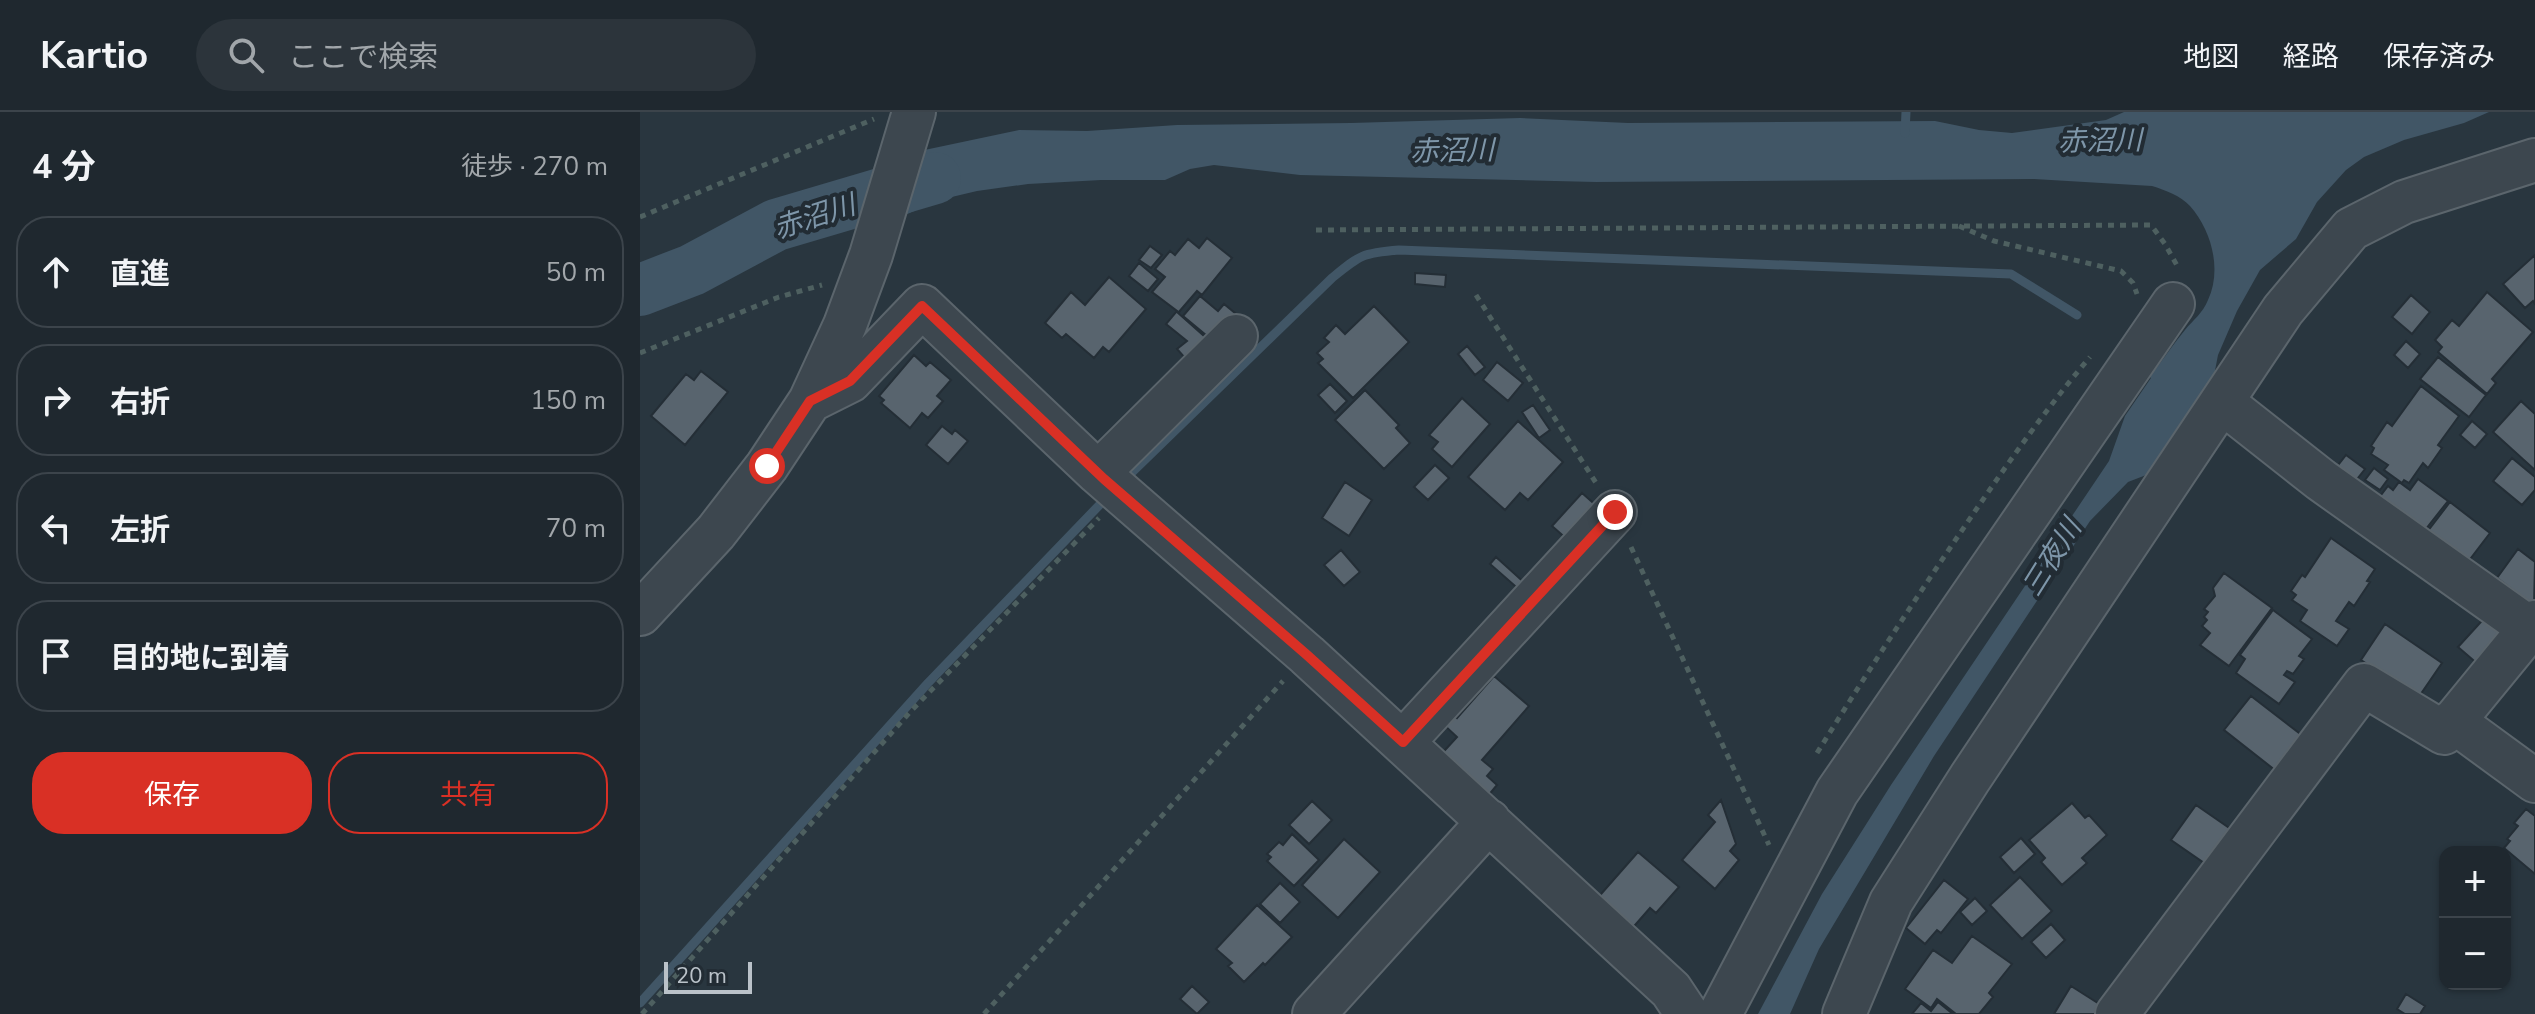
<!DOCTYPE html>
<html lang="ja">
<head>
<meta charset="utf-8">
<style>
	body { margin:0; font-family:"Nunito Sans","Noto Sans JP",sans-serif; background:#2c343b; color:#f1f3f6 }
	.controls { position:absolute; right:24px; bottom:24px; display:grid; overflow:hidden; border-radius:16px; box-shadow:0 2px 6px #0004 }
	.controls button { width:72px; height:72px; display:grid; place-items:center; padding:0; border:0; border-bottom:2px solid #3c444b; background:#1f282f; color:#f1f3f6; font:40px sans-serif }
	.scale { position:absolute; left:24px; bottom:20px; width:88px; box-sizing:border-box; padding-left:8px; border:4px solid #bac2c9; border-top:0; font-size:22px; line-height:28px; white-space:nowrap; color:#bac2c9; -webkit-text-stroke:6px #222c34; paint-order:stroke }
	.stop { position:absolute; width:24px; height:24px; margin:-18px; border:6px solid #d93025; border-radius:50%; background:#fff }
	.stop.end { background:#d93025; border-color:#fff; box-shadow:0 2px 8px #0008 }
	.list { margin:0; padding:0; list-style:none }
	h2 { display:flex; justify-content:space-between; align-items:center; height:104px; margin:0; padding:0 32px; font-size:34px }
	h2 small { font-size:26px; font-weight:400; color:#a1a6aa }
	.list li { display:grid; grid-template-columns:52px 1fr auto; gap:24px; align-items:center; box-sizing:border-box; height:112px; margin:0 16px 16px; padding:0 16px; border:2px solid #3c444b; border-radius:32px }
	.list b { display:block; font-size:30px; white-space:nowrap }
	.list em { font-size:26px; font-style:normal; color:#a1a6aa }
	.actions { display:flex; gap:16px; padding:24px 32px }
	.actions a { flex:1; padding:18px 0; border:2px solid #d93025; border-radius:32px; text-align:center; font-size:28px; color:#d93025 }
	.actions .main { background:#d93025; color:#fff }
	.icon { flex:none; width:44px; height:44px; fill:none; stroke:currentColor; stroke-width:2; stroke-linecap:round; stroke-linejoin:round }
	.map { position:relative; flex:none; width:1895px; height:902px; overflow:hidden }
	header { display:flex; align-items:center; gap:48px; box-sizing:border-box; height:112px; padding:0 40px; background:#1f282f; border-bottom:2px solid #3c444b }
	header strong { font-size:38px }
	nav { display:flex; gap:44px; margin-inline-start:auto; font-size:28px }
	.search { width:560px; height:72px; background:#2c343b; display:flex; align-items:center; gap:20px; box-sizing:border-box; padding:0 28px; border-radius:44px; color:#a1a6aa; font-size:30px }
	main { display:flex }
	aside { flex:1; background:#1f282f }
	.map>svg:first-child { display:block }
	.water { fill:#415666 }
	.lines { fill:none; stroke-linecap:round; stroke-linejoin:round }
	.stream { stroke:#415666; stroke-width:9 }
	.river { stroke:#415666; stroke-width:52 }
	.building { fill:#58646e; stroke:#242e36; stroke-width:2 }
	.minor-casing { stroke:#5b656c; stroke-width:46 }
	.path { stroke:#4e6060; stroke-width:5; stroke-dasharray:6 6; stroke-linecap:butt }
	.minor { stroke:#3d474f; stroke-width:42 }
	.route { stroke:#d93025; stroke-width:10 }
	.labels { text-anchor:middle; stroke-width:8; stroke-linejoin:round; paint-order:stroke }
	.water-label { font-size:28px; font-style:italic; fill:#7e96a9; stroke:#222c34 }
</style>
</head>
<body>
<header>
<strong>Kartio</strong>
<div class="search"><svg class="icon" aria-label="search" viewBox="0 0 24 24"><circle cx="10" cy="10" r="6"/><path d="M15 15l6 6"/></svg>ここで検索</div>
<nav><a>地図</a><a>経路</a><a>保存済み</a></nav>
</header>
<main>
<aside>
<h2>4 分<small>徒歩 · 270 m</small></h2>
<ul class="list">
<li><svg class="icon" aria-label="ahead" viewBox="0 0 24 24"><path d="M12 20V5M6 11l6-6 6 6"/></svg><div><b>直進</b></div><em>50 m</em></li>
<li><svg class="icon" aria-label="right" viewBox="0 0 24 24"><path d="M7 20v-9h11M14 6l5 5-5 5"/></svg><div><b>右折</b></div><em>150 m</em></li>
<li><svg class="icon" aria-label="left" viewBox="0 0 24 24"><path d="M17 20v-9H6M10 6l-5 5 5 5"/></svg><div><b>左折</b></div><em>70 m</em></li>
<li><svg class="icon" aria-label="arrive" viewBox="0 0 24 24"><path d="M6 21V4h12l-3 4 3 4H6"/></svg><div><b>目的地に到着</b></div></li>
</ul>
<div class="actions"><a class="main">保存</a><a>共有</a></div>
</aside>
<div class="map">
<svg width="1895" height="902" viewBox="0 0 1895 902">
	<rect width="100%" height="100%" fill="#29363f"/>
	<!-- water -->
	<path class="water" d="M1484 0H1849L1824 11 1764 28 1724 45 1706 58 1677 90 1656 127 1620 158 1597 199 1578 243 1572 274 1514 360 1488 370 1450 409 1294 644 1179 837 1150 902H1118L1182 782 1251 673 1469 349 1485 304 1511 266 1506 261 1509 255 1515 258C1525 245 1534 231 1545 218 1553 208 1563 201 1568 188 1582 158 1572 119 1550 94 1541 84 1525 78 1512 74L1394 67 956 70 660 63 574 53 550 57 525 68H461L388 72 337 79 299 88 256 107 275 40 379 18 447 19 537 13 711 11 880 6 988 11 1295 9 1339 18 1372 21 1466 8Z"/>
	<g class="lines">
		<!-- stream -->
		<path class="stream" d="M1265 21 1266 0
			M483 369 692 166C720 143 722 141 759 138L1371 162 1437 203
			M0 891 288 571 470 382"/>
		<!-- river -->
		<path class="river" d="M0 178 52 158 136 113 295 66"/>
	</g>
	<!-- building -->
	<path class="building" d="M567 126 592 146 562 183 557 179 538 201 573 232 552 254 537 237 547 229 526 212 537 199 512 180 525 165 515 157 530 139 535 143 548 127 559 136Z
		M510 134 522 143 511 156 499 148Z
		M1895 143V192L1893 189 1885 196 1863 172Z
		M499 151 518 167 508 179 489 164Z
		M775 161 806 163 805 175 775 172Z
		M469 165 506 197 469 240 463 235 454 246 426 222 422 226 405 211 431 180 445 193Z
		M1847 180 1893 220 1852 267 1856 271 1847 282 1798 240 1802 235 1795 228 1812 208 1819 214Z
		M1771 183 1790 200 1772 222 1752 205Z
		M560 184 578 199 584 192 601 206 578 233 543 204Z
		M734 194 769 230 713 286 678 251 683 247 677 241 689 230 684 226 696 213 705 222Z
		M1766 229 1780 242 1768 256 1754 243Z
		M827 234 845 255 835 263 818 242Z
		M274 243 286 254 290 250 311 268 297 284 303 289 288 306 282 301 270 316 241 291 244 288 239 284Z
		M1798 245 1846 283 1829 305 1780 267Z
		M857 250 883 271 868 289 843 268Z
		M61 259 88 280 45 333 11 304 46 262 54 268Z
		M690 272 707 289 695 301 678 283Z
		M1781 274 1819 304 1798 333 1802 336 1788 356 1783 351 1769 371 1764 368 1762 371 1744 358 1748 353 1731 342 1734 336 1731 334 1747 310 1752 314Z
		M725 278 759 313 756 316 770 331 744 357 695 308Z
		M822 286 850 312 812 355 792 337 798 330 789 323Z
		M1881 289 1895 302V358L1853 320Z
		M893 293 910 318 899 326 882 300Z
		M878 309 923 350 888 388 880 381 865 398 828 365Z
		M1832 309 1847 322 1835 336 1820 323Z
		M302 314 312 322 315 318 328 329 308 352 286 333Z
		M1706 343 1725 357 1710 376 1692 361Z
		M1872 346 1895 365V378L1882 393 1853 369Z
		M795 353 809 366 788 388 774 375Z
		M1734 356 1748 367 1740 378 1725 368Z
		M1778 367 1808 389 1778 427 1738 387 1748 374 1753 378 1759 370 1770 378Z
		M705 370 732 388 709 424 682 406Z
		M942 381 959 396 929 429 912 414Z
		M1810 390 1850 421 1821 459 1781 428Z
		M1691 426 1735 457 1727 469 1730 470 1714 494 1709 490 1696 509 1709 517 1697 534 1660 509 1667 498 1652 488 1656 483 1651 479 1662 463 1665 465Z
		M1878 437 1895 450 1894 494 1857 466Z
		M701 438 720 460 704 474 684 453Z
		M856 445 889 475 883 481 850 452Z
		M1584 461 1632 496 1589 554 1560 533 1570 521 1562 514 1567 508 1564 505 1568 500 1564 497 1575 484 1573 476Z
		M1633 498 1672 527 1659 544 1664 547 1653 562 1647 559 1644 563 1655 570 1639 592 1596 561 1605 547 1600 543Z
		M1849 501 1870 519 1840 554 1818 535Z
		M1745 512 1802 551 1778 586 1721 548Z
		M854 564 889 594 842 648 853 657 847 664 857 673 843 690 795 649 817 625 803 612 812 602 817 606Z
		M1611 584 1672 631 1645 666 1584 618Z
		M1081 688 1096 732 1090 739 1099 748 1075 777 1042 748 1075 710 1068 703Z
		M672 689 692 708 669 732 649 713Z
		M1432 691 1445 706 1449 703 1467 723 1442 746 1447 751 1422 773 1401 750 1405 746 1389 728Z
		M1556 693 1595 720 1570 755 1531 728Z
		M1886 697 1895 704V762L1864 736 1870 729 1867 727 1878 714 1874 711Z
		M652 722 679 748 654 774 627 749 631 745 627 742 639 730 643 733Z
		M1381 726 1395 742 1374 761 1360 745Z
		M704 727 740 760 698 806 662 773Z
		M998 740 1039 775 1016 801 1010 796 989 820 954 790Z
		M1380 765 1412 799 1382 827 1350 793Z
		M1304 768 1328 787 1301 821 1297 818 1285 832 1266 816Z
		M640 771 660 790 640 811 620 792Z
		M1335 786 1347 799 1332 813 1320 800Z
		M617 793 652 825 625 853 623 851 604 870 588 854 592 851 576 837Z
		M1411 812 1425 828 1406 846 1391 830Z
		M1332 824 1372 852 1349 881 1353 885 1339 902H1316L1297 887 1291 896 1265 877 1293 838 1312 851Z
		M552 874 569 890 557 902 540 887Z
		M1431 874 1464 895 1460 902H1414Z
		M1766 882 1785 894 1780 902H1765L1757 897Z
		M1298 890 1313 902H1272L1281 891 1291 899Z"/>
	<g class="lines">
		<defs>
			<path id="minor" d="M170 289 210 269 282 194 458 361 667 543 1031 878 1047 902
				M1582 290 1681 368 1895 520
				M458 361 596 224
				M0 502 76 420 127 354 170 289 205 213 231 143 274 0
				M1813 609 1895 669
				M763 630 975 400
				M674 902 849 709
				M1080 902 1197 680 1533 192
				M1204 902 1251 790 1330 666 1643 198 1711 117 1764 90 1895 48
				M1477 902 1724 573 1804 621 1895 510"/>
		</defs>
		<!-- minor casing -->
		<use href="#minor" class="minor-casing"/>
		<!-- path -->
		<path class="path" d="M0 105 234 7
			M1319 114 1354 129 1481 159 1493 171 1497 182
			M676 118 1511 113 1525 132 1539 157
			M836 183 958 374
			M0 241 139 185 182 173
			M991 435 1129 733
			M1177 641C1220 572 1264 504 1310 436 1354 371 1399 305 1450 245
			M2 902 270 600 459 406
			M344 902 643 569"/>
		<!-- minor -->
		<use href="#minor" class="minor"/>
	</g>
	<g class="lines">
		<!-- route -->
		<path class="route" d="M127 354 170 289 210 269 282 194 464 367 667 543 763 630 975 400"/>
	</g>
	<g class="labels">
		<!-- water labels -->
		<g class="water-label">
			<text transform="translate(1460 28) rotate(-1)" y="10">赤沼川</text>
			<text transform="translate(812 38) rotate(-1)" y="10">赤沼川</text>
			<text transform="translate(174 104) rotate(-18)" y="10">赤沼川</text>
			<text transform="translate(1411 445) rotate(-58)" y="10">三夜川</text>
		</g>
	</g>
</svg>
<div class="controls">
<button>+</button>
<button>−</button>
</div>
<div class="scale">20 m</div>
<div class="stop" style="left:127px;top:354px"></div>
<div class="stop end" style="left:975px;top:400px"></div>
</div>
</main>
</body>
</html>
